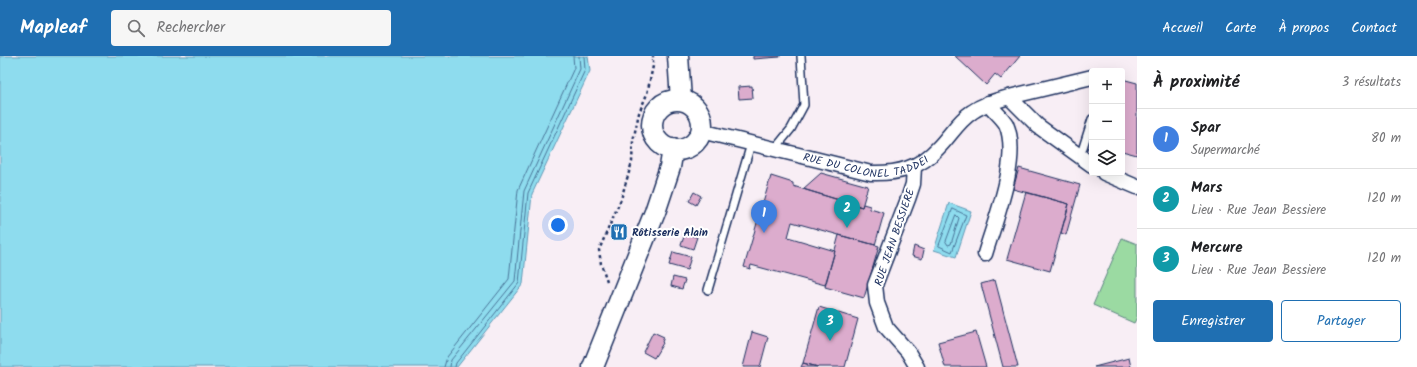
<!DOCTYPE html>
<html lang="fr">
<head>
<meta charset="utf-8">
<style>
	body { margin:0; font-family:Kalam,sans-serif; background:#f6f6f6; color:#202124 }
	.controls { position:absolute; right:12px; top:12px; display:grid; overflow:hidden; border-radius:4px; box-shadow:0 4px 16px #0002 }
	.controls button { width:36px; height:36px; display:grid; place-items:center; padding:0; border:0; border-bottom:1px solid #e0e0e0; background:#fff; color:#202124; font:20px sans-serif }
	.you { position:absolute; left:558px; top:169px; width:14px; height:14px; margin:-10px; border:3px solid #fff; border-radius:50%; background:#1a73e8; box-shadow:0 0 0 6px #1a73e833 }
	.badge { display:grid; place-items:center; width:26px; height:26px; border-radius:50%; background:#1f6fb2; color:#fff; font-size:13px; font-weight:700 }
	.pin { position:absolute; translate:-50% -33px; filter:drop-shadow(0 1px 2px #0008) }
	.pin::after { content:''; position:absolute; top:21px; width:14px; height:12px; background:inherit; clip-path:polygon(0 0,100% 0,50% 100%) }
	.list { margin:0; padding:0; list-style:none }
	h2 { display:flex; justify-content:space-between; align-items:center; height:52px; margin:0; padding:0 16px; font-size:17px }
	h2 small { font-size:13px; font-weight:400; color:#757577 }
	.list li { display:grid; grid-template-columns:26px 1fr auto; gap:12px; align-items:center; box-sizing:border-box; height:60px; padding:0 16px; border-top:1px solid #e0e0e0 }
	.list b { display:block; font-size:15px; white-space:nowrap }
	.list p { margin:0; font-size:13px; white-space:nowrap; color:#757577 }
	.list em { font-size:13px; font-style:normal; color:#757577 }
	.actions { display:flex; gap:8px; padding:12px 16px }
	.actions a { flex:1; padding:9px 0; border:1px solid #1f6fb2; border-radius:4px; text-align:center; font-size:14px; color:#1f6fb2 }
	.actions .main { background:#1f6fb2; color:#fff }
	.icon { flex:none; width:22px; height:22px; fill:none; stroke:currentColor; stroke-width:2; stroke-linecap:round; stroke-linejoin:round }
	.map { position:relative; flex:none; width:1137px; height:311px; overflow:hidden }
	header { display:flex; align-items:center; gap:24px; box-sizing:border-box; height:56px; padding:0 20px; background:#1f6fb2; color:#fff }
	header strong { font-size:19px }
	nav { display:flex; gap:22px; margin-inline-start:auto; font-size:14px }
	.search { width:280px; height:36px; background:#f6f6f6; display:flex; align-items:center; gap:10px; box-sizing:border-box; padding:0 14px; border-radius:4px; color:#757577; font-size:15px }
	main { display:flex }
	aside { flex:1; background:#fff }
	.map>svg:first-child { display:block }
	.green { fill:#9bdaa2; stroke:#5b8480 }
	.water { fill:#8edcee; stroke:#6097b4 }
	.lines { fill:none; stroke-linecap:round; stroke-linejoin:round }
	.shore { stroke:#497498; stroke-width:1 }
	.building { fill:#dcaccd; stroke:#1b2f5e }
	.lane-casing { stroke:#1b2f5e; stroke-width:10 }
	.street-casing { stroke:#1b2f5e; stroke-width:17 }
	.secondary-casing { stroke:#1b2f5e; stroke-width:23 }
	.path { stroke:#1b2f5e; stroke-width:2.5; stroke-dasharray:3 3; stroke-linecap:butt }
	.lane { stroke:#fff; stroke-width:7 }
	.street { stroke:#fff; stroke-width:14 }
	.secondary { stroke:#fff; stroke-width:20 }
	.labels { text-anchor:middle; stroke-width:4; stroke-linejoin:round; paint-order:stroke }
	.street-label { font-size:11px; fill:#1b2f5e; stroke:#fff }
	.poi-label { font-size:11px; font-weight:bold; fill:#1b2f5e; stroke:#fff; text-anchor:start }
</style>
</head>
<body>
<header>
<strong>Mapleaf</strong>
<div class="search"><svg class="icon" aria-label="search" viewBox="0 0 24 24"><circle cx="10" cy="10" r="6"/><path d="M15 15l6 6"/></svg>Rechercher</div>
<nav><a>Accueil</a><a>Carte</a><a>À propos</a><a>Contact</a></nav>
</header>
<main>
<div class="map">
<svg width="1137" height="311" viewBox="0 0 1137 311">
	<rect width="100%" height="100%" fill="#f8eef5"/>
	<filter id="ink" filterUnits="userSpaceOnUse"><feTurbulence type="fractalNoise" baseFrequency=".025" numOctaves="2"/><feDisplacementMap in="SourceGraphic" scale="8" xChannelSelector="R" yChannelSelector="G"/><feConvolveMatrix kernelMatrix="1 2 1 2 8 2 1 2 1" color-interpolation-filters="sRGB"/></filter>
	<g filter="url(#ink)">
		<!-- green -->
		<path class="green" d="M1122 182 1137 188V261L1134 267 1093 249Z"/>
		<!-- water -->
		<path class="water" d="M0 0H588L590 15 532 138 523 228 457 311H0Z
			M949 147 971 155 956 201 934 194Z"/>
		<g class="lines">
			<!-- shore -->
			<path class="shore" d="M953 153 966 159 952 196 939 190Z
				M956 159 959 162 951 188 948 189 946 186Z
				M444 311 447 301 509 223 518 134 574 12 573 0
				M450 311 451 304 515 225 524 135 580 13 579 0
				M455 311 456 307 519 227 528 137 585 14 584 0"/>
		</g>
		<!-- building -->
		<path class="building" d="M753 0H780V1L753 3Z
			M955 0H1020L1001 23 995 18 986 29Z
			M1122 23 1137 27V99L1122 95Z
			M752 30 753 42 739 43 738 31Z
			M1019 112 1080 129 1066 179 1061 177 1069 148 1013 133Z
			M821 117 868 130 862 151 803 133Z
			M771 120 793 127V130L862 151 863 148 870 150V153L884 157 875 189 792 166 788 181 835 195 825 229 751 209 750 213 744 211Z
			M694 136 701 140 696 149 689 145Z
			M1026 136 1069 148 1050 215 1007 203Z
			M614 173 619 176 617 181 611 178Z
			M685 178 697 181 693 193 681 189Z
			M839 179 879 190 864 242 825 231Z
			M914 190 924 194 922 203 912 200Z
			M673 196 691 201 687 214 669 209Z
			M673 221 685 224 682 233 671 230Z
			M995 224 1018 311H1003L981 228Z
			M819 251 858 263 845 311H818L803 307Z
			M653 276 664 281 662 286 663 287 654 302 643 296Z
			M752 276 768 281 760 311H743Z
			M976 276 986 311H945L938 286Z
			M1129 302 1131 311H1094Z
			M803 307 818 311H801Z"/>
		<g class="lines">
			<defs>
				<path id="lane" d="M774 94 791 73 804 49 801 0
					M1080 101 1092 63
					M708 234 751 88"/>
				<g id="street">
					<path d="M1009 41 1092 21"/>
					<path id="s1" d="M701 75 871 117C898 118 920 112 938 92 950 80 958 65 972 56 983 48 996 45 1009 41L1038 70 1092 109"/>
					<path d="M914 111 913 128 908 143 875 229 877 247 886 271 908 296 917 311"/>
					<path d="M1104 117 1137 131"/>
					<path d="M985 198C995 164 1021 102 1006 68 1002 61 993 54 988 47"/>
				</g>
				<path id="secondary" d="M678 0 681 44
					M652 69a25 25 0 1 1 50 0a25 25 0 1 1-50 0Z
					M593 311 655 156 670 111 673 93"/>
			</defs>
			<!-- lane casing -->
			<use href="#lane" class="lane-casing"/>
			<!-- street casing -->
			<use href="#street" class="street-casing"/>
			<!-- secondary casing -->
			<use href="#secondary" class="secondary-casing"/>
			<!-- path -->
			<path class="path" d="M607 225 601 208 599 194 621 143 632 106 633 85 639 57 647 38 653 10V0"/>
			<!-- lane -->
			<use href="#lane" class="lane"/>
			<!-- street -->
			<use href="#street" class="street"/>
			<!-- secondary -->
			<use href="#secondary" class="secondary"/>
		</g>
	</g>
	<!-- icons -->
	<defs>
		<symbol id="restaurant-square" viewBox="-11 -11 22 22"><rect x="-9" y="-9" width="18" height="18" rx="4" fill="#1f6fb2" stroke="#fff"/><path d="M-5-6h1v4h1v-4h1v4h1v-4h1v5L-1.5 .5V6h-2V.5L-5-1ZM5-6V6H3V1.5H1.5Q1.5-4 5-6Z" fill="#fff"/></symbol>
	</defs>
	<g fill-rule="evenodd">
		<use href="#restaurant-square" x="609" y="166" width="20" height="20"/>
	</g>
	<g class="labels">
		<!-- street labels -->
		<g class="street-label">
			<text dy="4" stroke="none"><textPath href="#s1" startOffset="170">RUE DU COLONEL TADDEI</textPath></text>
			<text transform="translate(894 181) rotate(-71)" y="4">RUE JEAN BESSIERE</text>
		</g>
		<!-- poi labels -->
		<g class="poi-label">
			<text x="632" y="180">Rôtisserie Alain</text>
		</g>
	</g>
</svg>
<div class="controls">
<button>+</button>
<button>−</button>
<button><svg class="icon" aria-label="layers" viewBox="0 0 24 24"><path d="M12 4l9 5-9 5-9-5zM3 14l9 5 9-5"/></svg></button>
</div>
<div class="you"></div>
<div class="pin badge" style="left:764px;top:177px;background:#3f7fe0">1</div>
<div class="pin badge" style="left:847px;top:172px;background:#0f9aa8">2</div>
<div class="pin badge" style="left:830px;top:285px;background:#0f9aa8">3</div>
</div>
<aside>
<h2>À proximité<small>3 résultats</small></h2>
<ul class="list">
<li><span class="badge" style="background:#3f7fe0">1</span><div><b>Spar</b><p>Supermarché</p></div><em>80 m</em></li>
<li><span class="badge" style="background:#0f9aa8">2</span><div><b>Mars</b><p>Lieu · Rue Jean Bessiere</p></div><em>120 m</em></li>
<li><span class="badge" style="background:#0f9aa8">3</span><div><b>Mercure</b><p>Lieu · Rue Jean Bessiere</p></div><em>120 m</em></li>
</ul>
<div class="actions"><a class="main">Enregistrer</a><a>Partager</a></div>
</aside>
</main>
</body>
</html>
